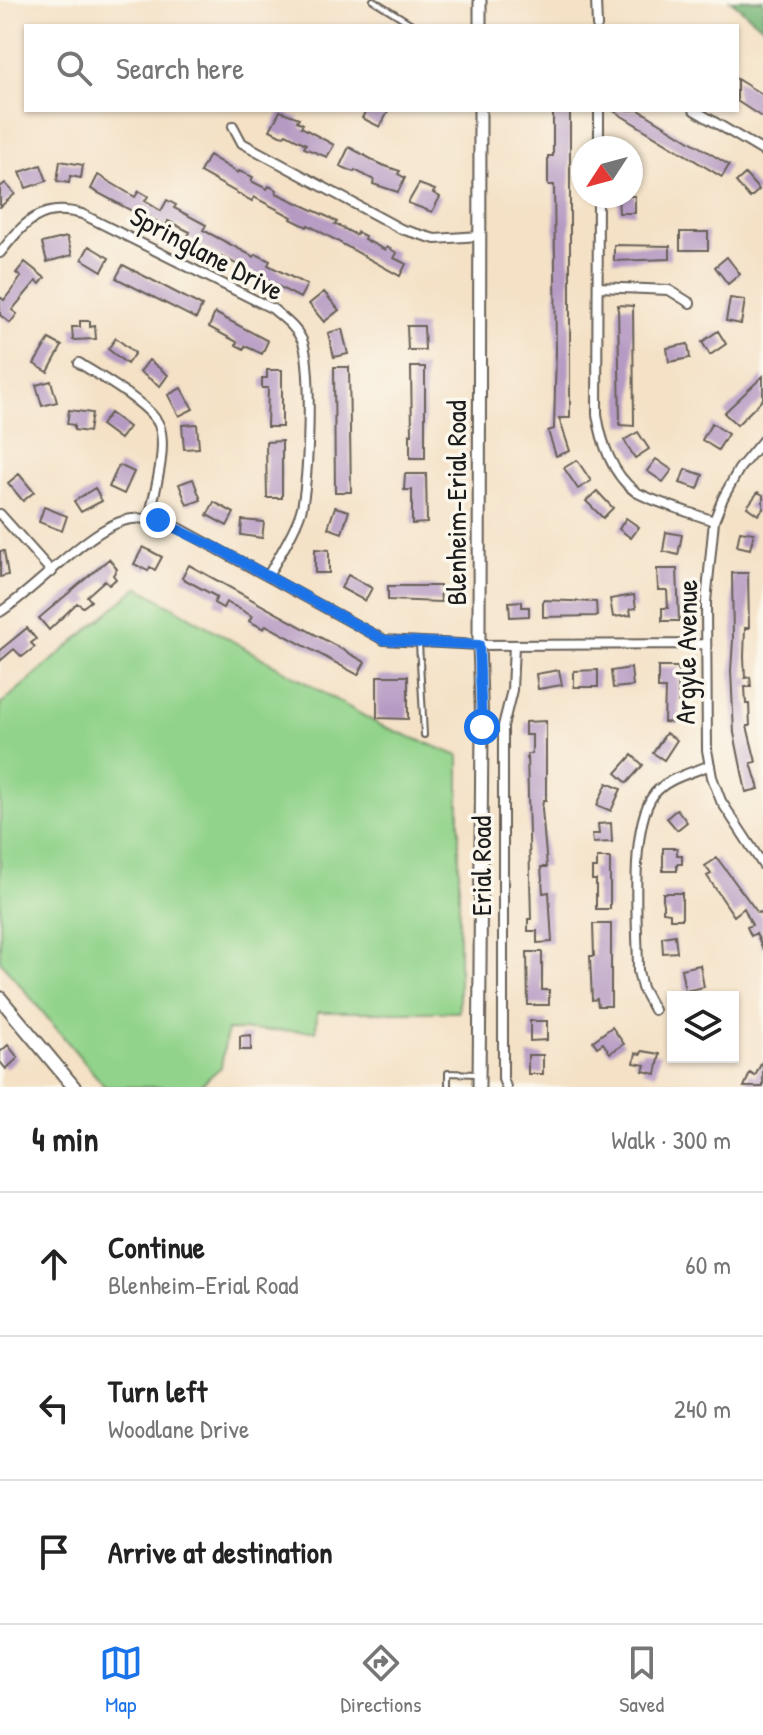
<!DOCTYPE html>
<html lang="en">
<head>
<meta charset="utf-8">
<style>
	body { margin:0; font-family:"Patrick Hand",sans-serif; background:#f2f2f2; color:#222 }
	.controls { position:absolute; right:24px; bottom:24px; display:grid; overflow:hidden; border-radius:0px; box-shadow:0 2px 6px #0004 }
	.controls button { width:72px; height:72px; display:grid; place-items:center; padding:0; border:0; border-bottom:2px solid #e0e0e0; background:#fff; color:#222; font:40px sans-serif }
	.compass { position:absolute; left:571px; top:136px; width:72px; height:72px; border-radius:50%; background:#fff; box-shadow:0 2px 6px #0004; rotate:234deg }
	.stop { position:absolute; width:24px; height:24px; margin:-18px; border:6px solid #1a73e8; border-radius:50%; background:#fff }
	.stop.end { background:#1a73e8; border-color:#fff; box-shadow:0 2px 8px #0008 }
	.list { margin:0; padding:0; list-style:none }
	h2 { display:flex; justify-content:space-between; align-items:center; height:104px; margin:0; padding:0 32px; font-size:34px }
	h2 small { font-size:26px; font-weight:400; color:#767676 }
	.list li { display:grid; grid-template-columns:52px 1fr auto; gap:24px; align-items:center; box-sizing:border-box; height:144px; padding:0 32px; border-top:2px solid #e0e0e0 }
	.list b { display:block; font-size:30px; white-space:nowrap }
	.list p { margin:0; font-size:26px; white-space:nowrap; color:#767676 }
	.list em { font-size:26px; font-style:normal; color:#767676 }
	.icon { flex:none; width:44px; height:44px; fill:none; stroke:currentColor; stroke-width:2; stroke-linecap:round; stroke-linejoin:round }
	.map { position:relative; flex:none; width:763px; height:1087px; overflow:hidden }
	.search { position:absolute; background:#fff; box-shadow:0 2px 6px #0004; left:24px; right:24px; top:24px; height:88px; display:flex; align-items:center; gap:20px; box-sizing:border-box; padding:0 28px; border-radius:0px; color:#767676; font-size:30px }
	.sheet { height:536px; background:#fff }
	nav { display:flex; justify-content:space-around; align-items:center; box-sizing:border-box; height:112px; border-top:2px solid #e0e0e0; background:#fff; font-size:22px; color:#767676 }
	nav a { display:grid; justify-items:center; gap:4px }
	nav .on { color:#1a73e8 }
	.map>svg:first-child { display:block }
	.green { fill:#91d38a; stroke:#567853; stroke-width:2 }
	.forest { fill:#74b576; stroke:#486849; stroke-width:2 }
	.building { fill:#b59ac3 }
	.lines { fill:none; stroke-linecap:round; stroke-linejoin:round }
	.service-casing { stroke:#686158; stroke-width:8 }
	.minor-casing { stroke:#686158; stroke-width:12 }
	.secondary-casing { stroke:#686158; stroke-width:15 }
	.primary-casing { stroke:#686158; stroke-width:16 }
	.service { stroke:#fff; stroke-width:4 }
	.minor { stroke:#fff; stroke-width:8 }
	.secondary { stroke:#fff; stroke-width:11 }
	.primary { stroke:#fff; stroke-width:12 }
	.route { stroke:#1a73e8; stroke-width:10 }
	.labels { text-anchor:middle; stroke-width:7; stroke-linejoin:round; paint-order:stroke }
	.street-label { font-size:28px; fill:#1c1c1c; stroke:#fbf7ec }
</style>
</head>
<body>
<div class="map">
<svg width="763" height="1087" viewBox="0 0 763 1087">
	<rect width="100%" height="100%" fill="#fbf7ec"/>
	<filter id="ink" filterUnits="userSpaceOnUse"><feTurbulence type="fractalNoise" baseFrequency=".0125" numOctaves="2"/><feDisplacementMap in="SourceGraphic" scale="16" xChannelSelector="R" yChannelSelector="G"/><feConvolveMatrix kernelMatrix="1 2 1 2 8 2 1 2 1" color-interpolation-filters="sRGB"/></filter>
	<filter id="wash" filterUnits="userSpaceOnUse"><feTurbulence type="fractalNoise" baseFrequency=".006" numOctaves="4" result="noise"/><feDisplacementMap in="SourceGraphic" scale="32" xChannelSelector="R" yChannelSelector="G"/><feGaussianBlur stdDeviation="1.8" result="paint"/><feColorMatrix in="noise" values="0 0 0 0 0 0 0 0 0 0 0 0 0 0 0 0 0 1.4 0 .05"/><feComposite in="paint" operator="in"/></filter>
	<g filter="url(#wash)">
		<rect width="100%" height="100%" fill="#f4e1c6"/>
		<!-- green -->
		<path class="green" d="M138 587 380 725 459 756V1012H317L316 1031 227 1030 221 1067 198 1087H105L0 961V705Z"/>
		<!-- forest -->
		<path class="forest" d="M730 0H763V27Z"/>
		<g id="blocks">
			<!-- building -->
			<path class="building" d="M737 79 763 95V118L737 101Z
				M366 110H389L380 127 362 118Z
				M553 110H570V418H559L570 451 556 456 548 431 554 429 556 350 554 185H548V156H553Z
				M612 110H639L729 165 722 177Z
				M280 111 299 118 297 121 303 124 301 127 334 145 327 157 304 148 306 144 286 134 284 136 280 135 270 130Z
				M349 147 382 165 400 171 398 174 405 178 398 192 373 184 374 180 355 170 354 172 340 166Z
				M209 155 238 173 239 171 253 177 251 181 267 189 269 186 277 190 276 193 328 217 337 222 335 224 356 235 357 232 365 236 364 239 385 250 387 247 397 253 394 258 406 264 400 276 308 225 307 227 291 219 292 217 254 197 252 201 200 172Z
				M60 161 83 165 81 178 70 176 69 183 57 181Z
				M41 165 47 181 26 188 20 172Z
				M745 174 759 190 750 198 736 182Z
				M98 175 135 197 139 191 148 196 145 201 161 211 167 200 176 205 174 208 206 225 203 230 254 257 256 254 270 261 268 265 307 285 300 298 187 238 190 232 168 221 166 226 144 215 143 217 91 189Z
				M5 183 15 194 0 207V187Z
				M419 184 435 190 433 193 440 197 432 212 408 203Z
				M618 196H635V213H619Z
				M680 232H708V250H680Z
				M67 237 72 255 47 262 42 243Z
				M614 245 670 246V259L614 261Z
				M89 246 109 258 102 271 82 259Z
				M727 257 740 274 728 284 715 267Z
				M25 262 45 278 40 284 36 281 12 310 17 314 10 323 0 315V297L4 300 17 283 21 277 16 273Z
				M123 265 202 306 196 319 116 278Z
				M324 292 339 310 324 322 309 304Z
				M730 298 745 300 741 324 726 321Z
				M618 305 633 306 634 426 620 425Z
				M215 313 268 341 262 354 245 346 244 349 236 345 237 342 209 327Z
				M80 321H90V327L95 326 96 339 73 340 72 327H80Z
				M407 326H424L425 350H408Z
				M342 329 348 354 334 357 328 333Z
				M718 331 726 344 710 355 702 342Z
				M116 338 135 353 127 364 108 349Z
				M49 339 62 346 48 372 34 364Z
				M688 344 690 358 669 362 667 348Z
				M149 360 168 375 160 386 140 372Z
				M334 367H349L351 492H335Z
				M411 367H425V458H410V434H412Z
				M267 370H282V427H267L268 388H262V378H267Z
				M763 376V399L737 425 724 413Z
				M51 381 57 402 42 406 36 385Z
				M181 388 193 409 179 416 168 395Z
				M69 410 92 413 89 432 74 430V425L67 424Z
				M110 413 129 427 120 439 101 425Z
				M712 423 728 434 718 450 702 440Z
				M197 424 199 448 184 449 182 425Z
				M638 432 649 449 635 458 624 440Z
				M282 441V498H267L266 442Z
				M656 459 672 470 663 482 647 471Z
				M577 460 591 481 578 489 564 468Z
				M119 465 134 472 124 494 109 487Z
				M685 469 703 475 698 489 680 483Z
				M19 474 34 492 23 501 8 483Z
				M405 474H426L427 523 412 524V490H404Z
				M193 479 201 500 187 505 179 484Z
				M95 488 102 501 81 512 74 501Z
				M597 491 613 508 603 518 586 501Z
				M758 492 763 495V509L758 515 747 507Z
				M214 502 234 513 227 526 207 515Z
				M44 507 67 516 62 531 39 522Z
				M335 507 349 511 342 533 328 528Z
				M626 518 639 527 631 538 619 529Z
				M242 520 264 522 262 538 241 535Z
				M740 531 754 533 750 549 737 546Z
				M666 532 682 535 678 555 663 551Z
				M143 547 162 557 155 570 150 567 148 571 134 564Z
				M315 549 329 550V573H315Z
				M0 551H4L8 575 0 577Z
				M109 559 117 569 113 575 116 579 109 585 105 580 87 596 91 601 83 607 77 603 49 630 39 618Z
				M189 565 365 662 358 675 266 625 264 629 249 621 252 616 234 606 226 602 223 608 214 603 217 597 182 578Z
				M657 569H677L679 621H662V608H668L667 590H658Z
				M732 573H748L749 628H745L744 657 745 678 750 677 751 687H745L746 704H749L750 726H747L756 762 751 763 759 789 746 792 734 733 731 671 733 640Z
				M348 575 372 588 365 601 341 588Z
				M388 586H440L441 602 388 600Z
				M634 595 636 608 630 609 631 615 613 617 610 599Z
				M543 600 596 602 597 616 543 617Z
				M522 601V607H529V616L510 617 509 602Z
				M27 628 36 639 31 643 35 647 22 657 14 649 0 661V650Z
				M658 667H678L679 723 664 722 665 689H658Z
				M631 668 633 686 613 688 611 671Z
				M559 670 562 685 538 689 536 674Z
				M598 670V687H574V671Z
				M377 676H408V719L377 718Z
				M546 721V800H543L542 809 547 867H541L543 893 549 892 552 942 537 943V931H528V919H531L527 754H532V735H525V722Z
				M666 733 677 740 664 760 653 753Z
				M632 755 643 765 627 783 616 773Z
				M607 783 621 789 611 811 597 805Z
				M677 809 687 822 677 830 667 818Z
				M611 823 612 842 593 843 592 834H599L598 824Z
				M663 848H677V855H682V864H677V871H663Z
				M597 858H610V909H596V880H592V868H597Z
				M717 858 758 913 760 912 763 918V949L756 933 751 936 747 927 752 925 744 908 734 916 707 876 711 874 705 866Z
				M663 893H682V919H670V913L663 912Z
				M593 924H611V1006H598L597 999 592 1000 590 956H594Z
				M675 935 677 952 663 953 662 937Z
				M527 952H542V990H549V1005H528Z
				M700 965 704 987 685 991 681 969Z
				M530 1021H547V1040L530 1041Z
				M612 1027 624 1044 610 1053 603 1043 597 1047 593 1041Z
				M251 1035V1050H240V1036Z
				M8 1045 18 1058 6 1069 0 1062V1052Z
				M642 1051 660 1054 656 1074 643 1071 645 1065 634 1063 636 1053 641 1054Z
				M528 1055H543V1074H528Z
				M763 1060V1087H744L750 1073 755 1076Z"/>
		</g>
	</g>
	<g filter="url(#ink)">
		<use href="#blocks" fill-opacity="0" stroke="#686158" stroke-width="2"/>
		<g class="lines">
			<defs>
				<path id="service" d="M373 0 415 26
					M419 643 424 735
					M448 1087V1073L477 1074"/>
				<path id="minor" d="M596 0 597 26
					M694 110 763 151
					M233 126 242 143 401 229 435 239 480 236
					M599 148V110
					M598 196 597 414C601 441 612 475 636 492 651 501 695 514 714 521
					M0 253C24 223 41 202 82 214L273 309C283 318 296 327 302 340 313 364 309 484 301 511 294 534 279 555 268 576
					M598 287 669 290 690 303
					M79 363C99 376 150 404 159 425 168 448 154 494 149 519
					M763 440 739 469 723 498 714 521 706 602 707 750 712 777 721 801 763 865
					M0 514 52 572
					M0 612C37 589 93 523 132 519 150 517 165 522 181 529L384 640 479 645 706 644
					M654 1010 642 988 638 971C638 929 627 815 659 789 672 777 694 772 710 765
					M506 1087 503 1079V726L512 690 514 645"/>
				<path id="secondary" d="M480 0V26
					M479 1087 482 727 479 645 480 110"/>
				<path id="primary" d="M0 998 74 1087"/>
			</defs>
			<!-- service casing -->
			<use href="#service" class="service-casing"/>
			<!-- minor casing -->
			<use href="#minor" class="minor-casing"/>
			<!-- secondary casing -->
			<use href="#secondary" class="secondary-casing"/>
			<!-- primary casing -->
			<use href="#primary" class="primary-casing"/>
			<!-- service -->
			<use href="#service" class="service"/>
			<!-- minor -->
			<use href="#minor" class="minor"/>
			<!-- secondary -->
			<use href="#secondary" class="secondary"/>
			<!-- primary -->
			<use href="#primary" class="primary"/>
		</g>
	</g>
	<g class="lines" filter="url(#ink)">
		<!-- route -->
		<path class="route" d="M158 520 215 547 384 640 479 645 482 727"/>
	</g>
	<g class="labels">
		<!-- street labels -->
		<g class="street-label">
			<text transform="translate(207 253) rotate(28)" y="10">Springlane Drive</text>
			<text transform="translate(456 503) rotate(-90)" y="10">Blenheim-Erial Road</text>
			<text transform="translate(686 652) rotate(-89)" y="10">Argyle Avenue</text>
			<text transform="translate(481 866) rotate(-90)" y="10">Erial Road</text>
		</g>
	</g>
</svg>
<div class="controls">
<button><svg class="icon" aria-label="layers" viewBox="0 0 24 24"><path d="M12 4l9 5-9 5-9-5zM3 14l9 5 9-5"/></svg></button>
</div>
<svg class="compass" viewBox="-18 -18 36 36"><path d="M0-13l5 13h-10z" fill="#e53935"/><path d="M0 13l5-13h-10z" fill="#767676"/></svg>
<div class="stop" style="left:482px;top:727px"></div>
<div class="stop end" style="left:158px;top:520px"></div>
<div class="search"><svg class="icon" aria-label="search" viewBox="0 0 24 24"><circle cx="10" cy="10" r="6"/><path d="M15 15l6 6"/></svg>Search here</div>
</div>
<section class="sheet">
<h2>4 min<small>Walk · 300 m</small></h2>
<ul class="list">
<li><svg class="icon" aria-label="ahead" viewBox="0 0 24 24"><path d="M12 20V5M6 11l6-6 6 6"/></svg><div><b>Continue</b><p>Blenheim-Erial Road</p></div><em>60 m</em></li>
<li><svg class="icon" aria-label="left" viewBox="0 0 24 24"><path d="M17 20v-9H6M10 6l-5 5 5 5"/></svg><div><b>Turn left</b><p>Woodlane Drive</p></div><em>240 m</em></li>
<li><svg class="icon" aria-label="arrive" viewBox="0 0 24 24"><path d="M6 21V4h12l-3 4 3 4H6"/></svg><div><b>Arrive at destination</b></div></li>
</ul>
</section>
<nav>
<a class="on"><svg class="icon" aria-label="map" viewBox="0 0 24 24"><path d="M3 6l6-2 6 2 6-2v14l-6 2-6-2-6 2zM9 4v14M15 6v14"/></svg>Map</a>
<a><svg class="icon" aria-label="directions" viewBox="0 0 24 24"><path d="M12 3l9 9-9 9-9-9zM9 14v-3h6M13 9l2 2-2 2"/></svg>Directions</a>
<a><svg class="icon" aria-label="saved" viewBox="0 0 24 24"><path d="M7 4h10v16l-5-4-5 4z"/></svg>Saved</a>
</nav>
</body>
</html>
